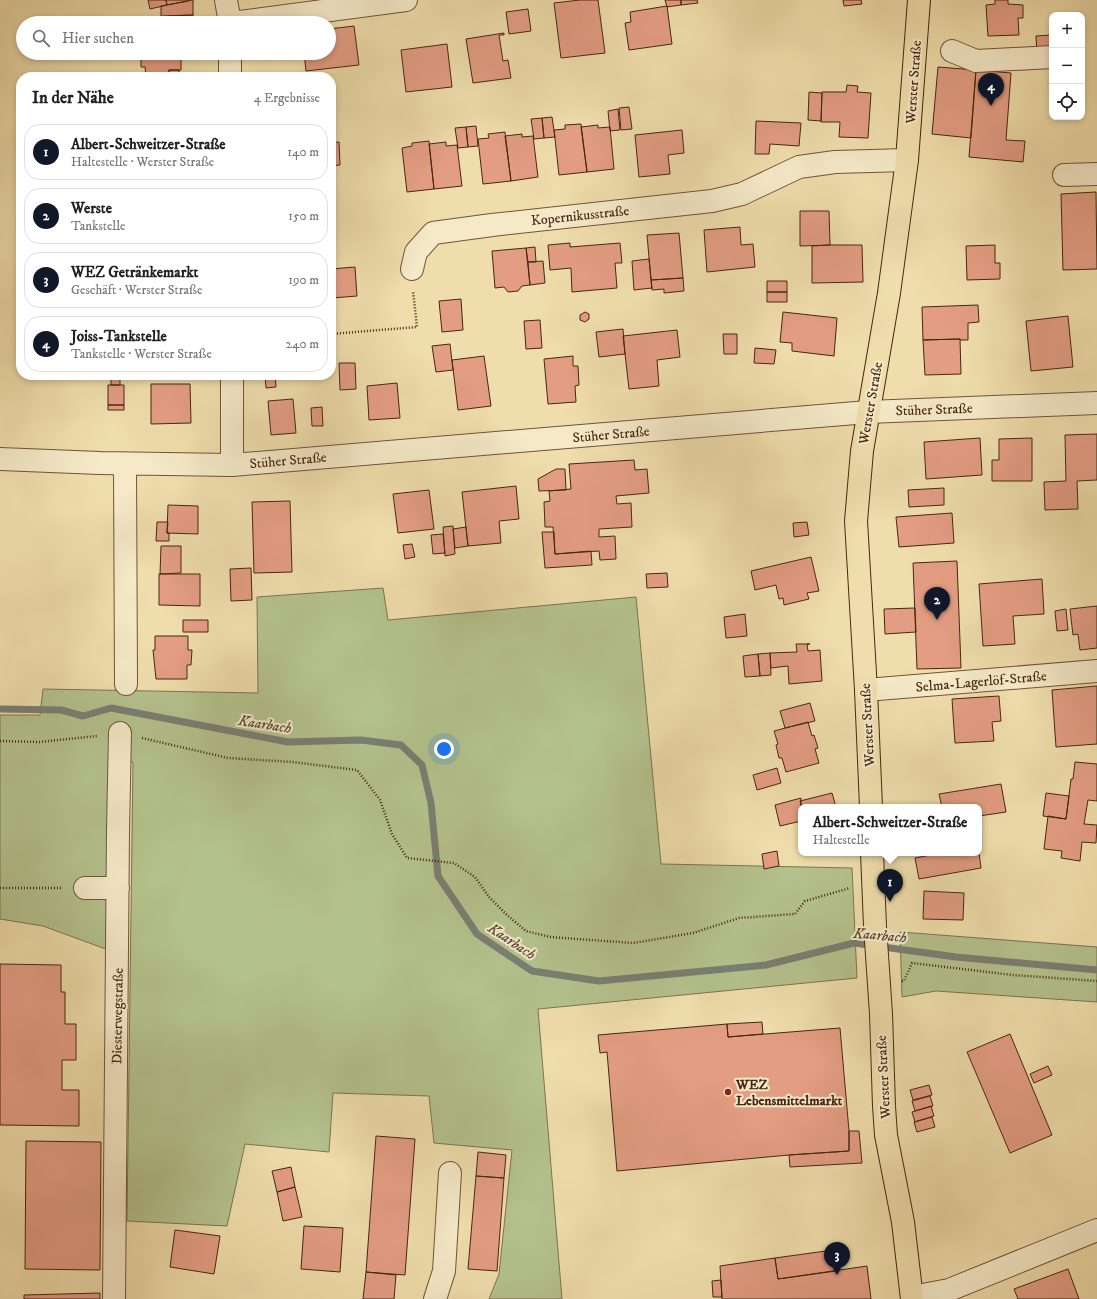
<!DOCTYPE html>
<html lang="de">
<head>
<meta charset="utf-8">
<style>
	body { margin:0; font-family:"IM FELL DW Pica",serif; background:#f2f2f2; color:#202124 }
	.controls { position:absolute; right:12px; top:12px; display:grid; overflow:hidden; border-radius:8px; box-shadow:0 2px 6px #0003 }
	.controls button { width:36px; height:36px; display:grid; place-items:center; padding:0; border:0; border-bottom:1px solid #e0e0e0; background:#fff; color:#202124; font:20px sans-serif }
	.you { position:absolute; left:444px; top:749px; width:14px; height:14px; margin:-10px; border:3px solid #fff; border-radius:50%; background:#1a73e8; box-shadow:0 0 0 6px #1a73e833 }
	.badge { display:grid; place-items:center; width:26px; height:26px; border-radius:50%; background:#111827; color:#fff; font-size:13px; font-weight:700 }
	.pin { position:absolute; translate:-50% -33px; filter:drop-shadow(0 1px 2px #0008) }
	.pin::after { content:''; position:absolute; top:21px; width:14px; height:12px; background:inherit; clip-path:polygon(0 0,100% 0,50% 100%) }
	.popup { position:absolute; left:798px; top:804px; width:184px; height:52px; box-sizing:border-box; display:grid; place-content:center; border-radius:8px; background:#fff; filter:drop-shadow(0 1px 3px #0005); font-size:13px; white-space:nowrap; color:#757577 }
	.popup b { font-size:15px; color:#202124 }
	.popup::after { content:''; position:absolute; left:50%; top:100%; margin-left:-8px; border:8px solid transparent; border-top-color:#fff }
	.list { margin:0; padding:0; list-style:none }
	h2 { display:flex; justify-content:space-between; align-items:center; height:52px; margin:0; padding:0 16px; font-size:17px }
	h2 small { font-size:13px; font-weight:400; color:#757577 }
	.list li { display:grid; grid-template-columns:26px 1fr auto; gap:12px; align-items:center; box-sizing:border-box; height:56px; margin:0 8px 8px; padding:0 8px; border:1px solid #e0e0e0; border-radius:16px }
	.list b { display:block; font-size:15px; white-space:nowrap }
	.list p { margin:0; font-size:13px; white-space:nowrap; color:#757577 }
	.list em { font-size:13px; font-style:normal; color:#757577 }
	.icon { flex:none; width:22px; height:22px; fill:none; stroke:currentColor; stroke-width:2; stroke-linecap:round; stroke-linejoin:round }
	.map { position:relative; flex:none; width:1097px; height:1299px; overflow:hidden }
	.search { position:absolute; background:#fff; box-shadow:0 2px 6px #0003; left:16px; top:16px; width:320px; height:44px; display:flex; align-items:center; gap:10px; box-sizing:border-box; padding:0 14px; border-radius:22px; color:#757577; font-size:15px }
	.panel { position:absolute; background:#fff; box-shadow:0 2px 6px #0003; left:16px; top:72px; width:320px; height:308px; border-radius:16px }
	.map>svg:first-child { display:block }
	.green { fill:#b4c28d; stroke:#7d7450 }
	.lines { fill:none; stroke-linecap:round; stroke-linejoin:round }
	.stream { stroke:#7a7f73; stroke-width:7 }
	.building { fill:#e39d83; stroke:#462713 }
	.minor-casing { stroke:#705439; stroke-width:24 }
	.major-casing { stroke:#462713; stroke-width:24 }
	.path { stroke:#462713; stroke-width:2.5; stroke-dasharray:1 2; stroke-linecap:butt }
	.minor { stroke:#f5e9c8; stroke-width:22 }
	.major { stroke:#efddab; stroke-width:22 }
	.poi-dot { fill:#8f2418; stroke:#f5e9c8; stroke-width:1.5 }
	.labels { text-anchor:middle; stroke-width:4; stroke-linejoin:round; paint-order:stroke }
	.street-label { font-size:14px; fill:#462713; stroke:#f5e9c8 }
	.poi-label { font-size:14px; font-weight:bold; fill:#462713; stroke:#f5e9c8; text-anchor:start }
	.water-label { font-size:15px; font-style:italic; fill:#5c4c3b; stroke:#f5e9c8 }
</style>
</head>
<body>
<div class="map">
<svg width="1097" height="1299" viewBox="0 0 1097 1299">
	<rect width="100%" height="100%" fill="#efddab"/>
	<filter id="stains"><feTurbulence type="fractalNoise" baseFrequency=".005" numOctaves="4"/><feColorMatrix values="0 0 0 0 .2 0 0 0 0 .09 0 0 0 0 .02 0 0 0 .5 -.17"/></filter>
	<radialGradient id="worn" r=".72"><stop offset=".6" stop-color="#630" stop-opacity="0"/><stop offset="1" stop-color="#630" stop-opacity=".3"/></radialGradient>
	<!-- green -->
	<path class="green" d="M383 588 388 620 636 597 661 864 852 868 857 978 538 1009 562 1299H489L499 1274 512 1150 434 1143 429 1096 333 1093 329 1152 245 1144 227 1226 127 1221 133 762 109 761 111 951 43 926 0 919V715H40L43 689 258 693 257 597Z
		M900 932 1097 947V1002L936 991 902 997Z"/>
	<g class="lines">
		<!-- stream -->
		<path class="stream" d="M0 709 61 710 83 716 111 708 288 742 361 740 401 745 422 765 431 803 438 876 477 934 532 971 599 981 766 965 854 943 956 957 1097 970"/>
	</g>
	<!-- building -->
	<path class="building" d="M148 0H166L167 5 150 9Z
		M166 0H188V1L167 5Z
		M193 0V15L161 16V6Z
		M580 0H598L605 53 561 58 554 3Z
		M665 0H681V5L667 7Z
		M681 0H697L698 3 681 5Z
		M843 0H861L862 4 844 6Z
		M995 0H1008V4L1023 5V18H1018L1019 35 988 36 986 5 995 4Z
		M667 6 672 44 629 50 625 23 631 22 630 12Z
		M528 9 531 31 509 34 506 12Z
		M193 15V23H168V16Z
		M145 20H167L168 23H146Z
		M354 26 359 65 306 71 304 53H329V29Z
		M504 33V35H499L503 61 508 60 511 78 473 83 466 39Z
		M1052 35V53L1037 54 1036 36Z
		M447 44 452 87 406 92 401 50Z
		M141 53H181V70H169V77H146L145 67H141Z
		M938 67 976 70 971 138 932 134Z
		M169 70H179V77H169Z
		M976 70 1011 73 1006 140 1025 141 1023 162 969 157Z
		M847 85 858 86 857 92 871 93 868 138 839 137 840 122H821L822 92H846Z
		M809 92 822 93 821 121 808 120Z
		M629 107 632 129 621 130 619 108Z
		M618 109 620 130 610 131 608 111Z
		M552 117 555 137 544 138 542 118Z
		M542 118 544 138 534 139 531 119Z
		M756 121 801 123 799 146 770 144 769 154H755Z
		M581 124 587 172 559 175 554 130 565 129V125Z
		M598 125V128L610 127 614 169 587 172 581 127Z
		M476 126 478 146 468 147 466 127Z
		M466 127 468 147 458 148 455 128Z
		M682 130 684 153 668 155 670 174 639 177 635 135Z
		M505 132 511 181 483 184 478 139 489 138 488 134Z
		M522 134V137L533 136 538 177 511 181 505 136Z
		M429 141 434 189 407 192 402 148 412 146V143Z
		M339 142 340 165 331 166V143Z
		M446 142V146L457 145 462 186 434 189 429 144Z
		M1096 192 1097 269 1063 270 1061 194Z
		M800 211H829L830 245 800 246Z
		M740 227 741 245 753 244 755 267 707 272 704 230Z
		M679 233 683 278 651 280 647 235Z
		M570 243V247L620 243 622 263H615L617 288 572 292 571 268 550 270 548 245Z
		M830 245H862L863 282 812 283V246Z
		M995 245V263H1000V279L967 280 966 246Z
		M535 247 536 262H528L526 248Z
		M526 248 530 285 522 286 518 291 508 292 504 287 495 288 492 251Z
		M649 259 652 288 634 290 632 261Z
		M543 261 545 283 530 285 528 262Z
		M355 267 357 296 332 298 331 269Z
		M683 278 684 291 664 293V289L652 290 651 280Z
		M767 281H787V292H767Z
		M767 292H787V302H767Z
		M461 299 463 330 442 332 439 301Z
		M978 305 979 322 968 323V340H960V339L923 340 922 307Z
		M585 312 589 314V319L585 322 580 320V315Z
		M783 312 837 318 834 356 792 351V343L780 342Z
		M1068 316 1073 367 1031 371 1026 321Z
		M540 320 542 348 526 349 524 321Z
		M623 329 625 354 599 357 596 332Z
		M677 330 680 357 657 360 659 386 629 389 623 336Z
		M723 334H737V354H724Z
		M960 339 961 374 925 375 923 340Z
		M450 344 453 370 436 372 432 346Z
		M755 348 776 350 774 364 754 363Z
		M484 356 491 406 458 410 452 360Z
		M573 356V366H578L579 385 575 386 576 402 548 404 544 359Z
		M339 363H355L356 389 340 390Z
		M265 375H275L276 387 266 388Z
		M111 378H120V385H111Z
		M397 383 400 418 369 420 367 386Z
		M151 384H190L191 423 151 424Z
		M108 385H124V405H108Z
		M293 399 296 433 271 435 268 401Z
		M108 405H124V410H108Z
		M322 407 323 426H312L311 408Z
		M1097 434V480L1077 481 1078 509 1045 510 1044 482 1066 481 1065 435Z
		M980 438 982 475 926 479 924 442Z
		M1032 438V481H992V460H999V439Z
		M634 460 635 470 647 469 649 493 616 496 617 504 631 503 632 527 599 529V537L615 536 616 559 600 560 599 551 555 554 553 527H545L544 502 550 501 549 491 571 489 569 464Z
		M556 469H565L566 490 539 491 538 479Z
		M516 486 519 519 499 521 501 543 468 546 462 492Z
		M944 488V505L909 507 908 490Z
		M429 490 434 529 398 533 393 494Z
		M290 501 292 572 254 573 252 502Z
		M168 505 198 506V534L167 533Z
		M952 513 954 543 899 547 896 517Z
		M157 522H168L167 533H169V541H156Z
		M807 522 809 535 794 537 793 523Z
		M453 526 455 554 445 556 443 527Z
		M466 527 468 546 455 548 453 529Z
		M542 532H554L555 554 591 551 592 565 545 568Z
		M443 534 445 553 433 554 431 535Z
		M412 544 415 557 405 559 403 545Z
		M161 546H181V573L160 574Z
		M811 557 819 591 807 593 809 599 784 605 783 598 779 599 776 585 755 590 751 571Z
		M957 561 961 668 917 669 913 563Z
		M251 568 252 600 231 601 230 569Z
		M667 573 668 587 647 588 646 574Z
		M159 574H200V606L159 605Z
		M1042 579 1044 614 1013 616 1015 644 983 646 979 584Z
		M1097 606V648L1080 650 1078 634 1073 635 1070 609Z
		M915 608 916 632 885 634 884 609Z
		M1066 609 1068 630 1057 631 1055 611Z
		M745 614 747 636 726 638 724 617Z
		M183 620H208V632H183Z
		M155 636H188V650H192L191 665H187V679H156L153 650H155Z
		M796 644H810H807L808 651 820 650 822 681 789 684 788 666 771 668 770 653 797 652Z
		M770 653 771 675 760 676 758 654Z
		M758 654 760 676 745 677 743 656Z
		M1097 686V744L1056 747 1052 690Z
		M999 696 1001 721 992 722 994 741 955 743 952 699Z
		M810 703 815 721 785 728 780 711Z
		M808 722 812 736 814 735 818 748 815 749 819 763 786 772 782 758H779L776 745 778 744 774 731Z
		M1075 762 1097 764V801L1088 800 1084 824 1097 825 1096 843 1082 842 1080 861 1061 858 1062 851 1044 849 1048 816 1066 819 1071 779H1073Z
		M777 768 781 783 757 790 753 775Z
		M1001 784 1006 812 979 816V807H942L939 794Z
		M832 793 836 807H802L800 801Z
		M1046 793 1069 796 1066 819 1043 816Z
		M801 798V821L780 826 775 805Z
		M777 851 779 866 764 869 762 854Z
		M941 853H979L981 868 919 879 915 858Z
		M924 891 964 893 963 920 923 919Z
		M0 964 61 965V992H65V1024H76V1060H62V1090H79V1126L0 1125Z
		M762 1022 763 1034 728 1037 727 1024Z
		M727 1024 728 1037 840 1028 849 1131V1151L789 1155 617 1171 607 1052 600 1053 598 1035Z
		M1010 1034 1052 1135 1010 1153 967 1052Z
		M1048 1066 1052 1075 1034 1083 1030 1074Z
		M929 1085 932 1095 913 1100 910 1090Z
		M930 1096 933 1106 915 1111 912 1101Z
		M931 1106 934 1116 915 1122 912 1112Z
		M932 1117 935 1127 917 1132 914 1122Z
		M849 1131H859L862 1163 790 1167 789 1155 849 1151Z
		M376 1136 415 1139 405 1275 366 1272Z
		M26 1141 101 1142 100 1270 25 1269Z
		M478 1152 506 1155 504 1178 476 1176Z
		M291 1167 295 1187 277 1192 272 1171Z
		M476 1176 504 1178 497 1271 468 1269Z
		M295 1187 302 1217 283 1221 277 1192Z
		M304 1226 343 1228 340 1272 301 1269Z
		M175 1230 220 1236 214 1274 170 1267Z
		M833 1250 836 1271 778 1279 775 1258Z
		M775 1258 778 1279 867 1266 871 1299H722L720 1266Z
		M1068 1269 1079 1299H1018L1014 1289Z
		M366 1272 396 1275 394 1299H363Z
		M721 1280 722 1297H713L712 1281Z
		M100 1293V1299H24V1295Z"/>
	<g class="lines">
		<defs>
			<path id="minor" d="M226 0 230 23
				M232 23 406 0
				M952 51 976 61 1052 57
				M230 53V77
				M1064 175 1097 174
				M412 269 416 252 433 233 492 225 712 201 742 194 799 167 835 162 907 160
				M0 459 100 463 232 465 868 412 1097 403
				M125 464 126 684
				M232 465V375
				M866 690 1097 671
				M85 888H118
				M912 1297 949 1290 1097 1230
				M114 1299 118 830 120 733
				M435 1299 444 1271 450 1173"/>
			<path id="major" d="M871 807 866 690 856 521 862 451 889 293 907 160 919 0
				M872 853 875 926 881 1014 884 1106 886 1135 903 1222 912 1299"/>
		</defs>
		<!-- minor casing -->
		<use href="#minor" class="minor-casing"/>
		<!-- major casing -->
		<use href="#major" class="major-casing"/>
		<!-- path -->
		<path class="path" d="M331 334 417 327 413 291
			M142 738 228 758 293 762 357 770 380 800 392 834 407 858 454 863 475 877 489 897 507 915 526 931 550 937 633 943 693 933 739 918 795 914 805 901 850 888
			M0 741 39 742 97 736
			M0 888H63
			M902 981H904L912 963 1013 975 1097 981"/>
		<!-- minor -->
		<use href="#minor" class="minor"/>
		<!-- major -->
		<use href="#major" class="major"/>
	</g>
	<!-- markers -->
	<circle class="poi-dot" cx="728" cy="1092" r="4"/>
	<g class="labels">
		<!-- street labels -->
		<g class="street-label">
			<text transform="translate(913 82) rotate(-86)" y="5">Werster Straße</text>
			<text transform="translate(580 215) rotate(-6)" y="5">Kopernikusstraße</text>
			<text transform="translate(870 403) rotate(-80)" y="5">Werster Straße</text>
			<text transform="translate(934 409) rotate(-2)" y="5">Stüher Straße</text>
			<text transform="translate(611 434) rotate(-5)" y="5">Stüher Straße</text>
			<text transform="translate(288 460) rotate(-5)" y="5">Stüher Straße</text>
			<text transform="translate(981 681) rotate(-5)" y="5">Selma-Lagerlöf-Straße</text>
			<text transform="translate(867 725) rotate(-93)" y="5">Werster Straße</text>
			<text transform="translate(117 1016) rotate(-89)" y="5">Diesterwegstraße</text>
			<text transform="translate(883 1077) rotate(-93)" y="5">Werster Straße</text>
		</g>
		<!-- poi labels -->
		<g class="poi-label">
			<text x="736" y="1089">WEZ<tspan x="736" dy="16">Lebensmittelmarkt</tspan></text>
		</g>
		<!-- water labels -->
		<g class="water-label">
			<text transform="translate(265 724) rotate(9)" y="5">Kaarbach</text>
			<text transform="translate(880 935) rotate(5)" y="5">Kaarbach</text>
			<text transform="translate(512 941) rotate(34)" y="5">Kaarbach</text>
		</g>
	</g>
	<rect width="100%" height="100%" filter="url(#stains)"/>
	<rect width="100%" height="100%" fill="url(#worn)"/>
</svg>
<div class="controls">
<button>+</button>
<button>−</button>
<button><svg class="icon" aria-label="locate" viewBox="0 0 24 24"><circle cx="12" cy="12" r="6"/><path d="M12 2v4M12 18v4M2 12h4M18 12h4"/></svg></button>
</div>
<div class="you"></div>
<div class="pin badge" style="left:890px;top:902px">1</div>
<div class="popup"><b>Albert-Schweitzer-Straße</b>Haltestelle</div>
<div class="pin badge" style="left:937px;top:620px">2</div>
<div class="pin badge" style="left:837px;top:1275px">3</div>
<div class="pin badge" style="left:991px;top:106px">4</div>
<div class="search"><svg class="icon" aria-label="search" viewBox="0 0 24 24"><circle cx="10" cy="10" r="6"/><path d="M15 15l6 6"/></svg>Hier suchen</div>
<section class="panel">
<h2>In der Nähe<small>4 Ergebnisse</small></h2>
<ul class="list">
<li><span class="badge">1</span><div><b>Albert-Schweitzer-Straße</b><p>Haltestelle · Werster Straße</p></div><em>140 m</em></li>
<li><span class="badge">2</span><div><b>Werste</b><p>Tankstelle</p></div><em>150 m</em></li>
<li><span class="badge">3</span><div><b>WEZ Getränkemarkt</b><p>Geschäft · Werster Straße</p></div><em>190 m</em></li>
<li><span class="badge">4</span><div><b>Joiss-Tankstelle</b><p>Tankstelle · Werster Straße</p></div><em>240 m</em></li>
</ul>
</section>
</div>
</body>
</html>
